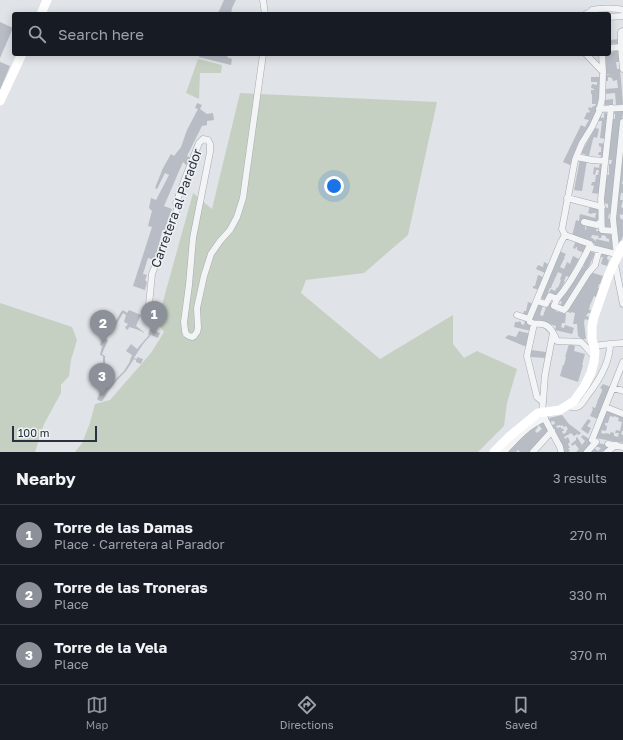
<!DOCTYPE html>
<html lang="en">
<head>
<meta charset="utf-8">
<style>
	body { margin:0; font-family:"Golos Text",sans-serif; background:#20242c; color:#f1f3f6 }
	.scale { position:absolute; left:12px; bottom:10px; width:85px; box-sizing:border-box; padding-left:4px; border:2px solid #2a313d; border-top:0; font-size:11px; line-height:14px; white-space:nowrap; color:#2a313d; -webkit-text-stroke:3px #eff2f5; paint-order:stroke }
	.you { position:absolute; left:334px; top:186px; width:14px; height:14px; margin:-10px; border:3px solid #fff; border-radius:50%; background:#1a73e8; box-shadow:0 0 0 6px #1a73e833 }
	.badge { display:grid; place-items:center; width:26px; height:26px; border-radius:50%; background:#8c9099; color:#fff; font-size:13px; font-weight:700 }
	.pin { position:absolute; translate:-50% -33px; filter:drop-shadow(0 1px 2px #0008) }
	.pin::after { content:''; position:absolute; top:21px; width:14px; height:12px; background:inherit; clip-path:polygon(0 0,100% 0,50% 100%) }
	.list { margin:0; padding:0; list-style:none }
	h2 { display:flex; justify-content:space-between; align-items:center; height:52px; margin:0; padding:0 16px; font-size:17px }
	h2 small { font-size:13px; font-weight:400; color:#9ea1a6 }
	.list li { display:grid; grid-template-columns:26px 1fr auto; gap:12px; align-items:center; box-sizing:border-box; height:60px; padding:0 16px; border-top:1px solid #363941 }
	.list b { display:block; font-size:15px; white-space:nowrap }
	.list p { margin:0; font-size:13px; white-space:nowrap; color:#9ea1a6 }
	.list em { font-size:13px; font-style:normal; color:#9ea1a6 }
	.icon { flex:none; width:22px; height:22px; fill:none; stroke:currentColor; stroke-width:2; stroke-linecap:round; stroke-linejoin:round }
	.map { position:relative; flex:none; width:623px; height:452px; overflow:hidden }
	.search { position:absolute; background:#171b24; box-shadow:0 2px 10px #0003; left:12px; right:12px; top:12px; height:44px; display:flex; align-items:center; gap:10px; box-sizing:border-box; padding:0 14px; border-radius:4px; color:#9ea1a6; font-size:15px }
	.sheet { height:232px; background:#171b24 }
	nav { display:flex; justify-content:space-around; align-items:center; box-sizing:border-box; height:56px; border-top:1px solid #363941; background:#171b24; font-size:11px; color:#9ea1a6 }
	nav a { display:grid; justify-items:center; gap:2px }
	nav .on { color:#8c9099 }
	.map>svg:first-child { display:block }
	.green { fill:#c6d0c2 }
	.building { fill:#b8bcc4; fill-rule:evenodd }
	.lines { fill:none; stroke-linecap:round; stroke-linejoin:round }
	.street-casing { stroke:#a6aab1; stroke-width:7 }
	.street { stroke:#f2f4f6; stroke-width:6 }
	.secondary { stroke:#fff; stroke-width:9 }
	.labels { text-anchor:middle; stroke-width:3; stroke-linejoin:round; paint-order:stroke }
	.street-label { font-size:13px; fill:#2a313d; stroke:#eff2f5 }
</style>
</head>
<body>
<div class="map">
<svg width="623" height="452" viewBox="0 0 623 452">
	<rect width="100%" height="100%" fill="#e0e3e7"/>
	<!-- green -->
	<path class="green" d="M198 59 222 65 221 73H200L199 99 186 93Z
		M240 93 437 102 408 235 364 273 306 280 301 293 380 359 453 315V344L464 358 477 351 517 369 507 403 504 426 478 452H75L82 443 90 423 95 404 110 400 151 353 164 332 157 323 193 193 212 209Z
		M0 303 72 327 77 340 71 360 69 376 61 385V393L44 424 35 452H0Z"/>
	<!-- building -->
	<path class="building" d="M224 0H236L232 8 231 14H217L220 9Z
		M0 22 13 28 0 58Z
		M620 39V42H618V46L615 47 614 43 612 44V47H609V40Z
		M613 49H618L620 62H616L617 69H620L623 104 616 105 615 93 604 94V89L618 88 617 80 613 81 612 78 608 77V81H605L604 75 612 74H604L603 54H609V52H613Z
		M200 54H228L227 57 232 59 231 65 199 57Z
		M0 62 10 66 0 90Z
		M591 77H601L598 109 570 165 563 162 581 125 585 127 589 120 584 119 587 112 589 113 590 110H588L589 107 592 108 593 106H595L596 104H592V94H591V90H594V89L591 88 592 84 597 85V82H591Z
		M613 99V105H605V100Z
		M197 103 202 105 200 109 207 114 213 113 214 120 207 121V125L202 126 187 156 191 158 186 165 183 162 164 206 172 209 164 232H162L155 260 148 258 143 274 147 275 145 280 147 282 145 290 133 286 152 227 148 226 152 211 149 208 151 198 156 200 169 175 165 173 157 189 155 188 163 168 171 154 174 156 181 147 187 130 198 109 195 108Z
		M616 108 623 110V113L615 170 611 214H609L608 218 611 220V229H604V207L608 208V204L603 203 605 175H609V164H611L612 160H607L611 118 615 119V114L612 113Z
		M604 113 609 114 606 139 600 138 602 121H597L599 117 604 118Z
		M595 128 599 129 597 138 594 137 593 139 589 156 581 153Z
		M599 143 606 144 604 159H600L601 155H598L599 152H601V147L599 146Z
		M621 154H623V178L622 184H623V193H621L620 200H623L621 207 623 208V215L620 214V218L623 220V236L619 245 615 211 617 206 616 205Z
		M580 159 587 160 582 191 574 190Z
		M604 161 600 194 592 193 594 186 591 185 592 182H595L596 175H598L599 170H596L595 175 593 174 594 167 599 168 600 163Z
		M590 205 601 208 598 219 597 223 586 224 585 230H586L587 224 597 226 596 231H613V238L612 247 615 248 614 251 608 250V248H604L608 255 607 259 609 260 607 266 601 264 603 257H601L602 250 594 247 595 244 572 236 576 220 579 221 580 214 595 218 596 213H593L592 214 588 213ZM592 235 599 236 598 238H601L602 235 606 236V238L609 239V242L596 239V241L594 240V239L591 238Z
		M576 240 588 245 584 253 577 250V247H576L575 249 573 248Z
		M559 251 566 254 564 257H565L560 267 564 269 567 262 570 264 573 256 579 259 572 272 573 273 572 276 570 275 569 277 566 276 564 281H565L562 287 557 296 549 293 551 289 555 291 557 287 558 288 561 280 560 279 562 274 558 272 552 285 551 288H550L545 300 539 297Z
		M589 251 595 253 587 271 563 309 558 306V304L560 305 562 302 560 301 561 298 582 266 584 267V266L582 265Z
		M544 262 548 264 545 273 536 269 538 265 543 267Z
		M590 272 603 276 600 284H599L598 288H599L596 297 594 296 590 305 589 310H591L590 313H588L586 316 589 317 588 320 585 319 584 322 586 339H582L578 336 577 324H573L575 313 572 312 571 313 565 311Z
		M538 275 543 277 539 290 533 288V286H535Z
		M528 302 534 304 529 317 523 315 524 311H526Z
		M537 302 543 305 540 315 543 316 548 302 553 304 552 308 556 309 555 311 566 314 565 323H562L561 327 564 328 565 325 574 328 572 334 555 330 556 326 537 320 535 323 530 321Z
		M123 310 127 313 129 310 141 315 136 326 145 333 136 329 129 327 128 330 125 328 128 324 124 322 126 315 123 313 122 315 110 335H108L106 339 108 340 102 354 106 357H105V378L112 383 124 371 129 363 132 355 126 351 131 344 137 349 149 335 148 334 150 329 160 333 158 338 151 335 143 344 134 358 137 359V357L143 359 141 364 136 362V360L134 359 126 371 116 381 102 401H100L97 399 101 390 103 377V356L100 355 102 346 100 345 102 340 104 341 108 332 109 333 121 312Z
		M525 320 532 324 531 331 514 327 515 322H519V321L521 322V324L524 325Z
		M519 331 531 334 527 346H524L505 338 508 335 516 337Z
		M569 344 575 346 574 351 585 354 582 365H583L578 382 560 376 563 365H564L566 357H565Z
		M531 350 546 352 545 358 531 357Z
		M603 384 611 387 598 419 590 416 593 409 592 408V407L595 408 597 403V402L602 391V389L600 388Z
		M606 409 623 415V431H622L621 434 623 435V443L596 438 598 429ZM610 416 614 417V416L619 418 618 421 622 422 620 431 616 430 615 433H619L618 437 614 436V433L611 432 610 434 605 433V434L601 433 602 430 606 431 607 426 605 425V423H608Z
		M562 415 569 424 581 433 579 435 577 434 574 436 571 433 564 437 565 439 568 437 570 442 568 444 570 448H568L570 451 568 452H564L552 425 555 424 554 421 550 422 549 418ZM560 425V426L562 425 564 427 566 426 568 429 566 431 567 432 563 434 562 431H564L563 428 561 429V427L557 428 556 426Z
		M545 418 550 430 531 452H520L518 450 516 452H506L535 424 538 427 535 431 537 433 542 429 537 423Z
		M588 419 591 421 587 426 591 428 588 434 581 429Z
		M583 435 594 442 586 452H576L579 449 575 444 572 446 571 444 576 440V438L577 437 582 445 585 441 581 437Z
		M597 443 613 446 606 452 603 451 602 452H590L594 448 598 451 601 448 595 446Z"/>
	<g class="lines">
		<defs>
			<path id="street" d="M263 0 265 14
				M586 14C587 14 592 11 592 10 600 8 615 8 623 10
				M609 17 623 16
				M623 31 621 32V47L623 69
				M609 48 621 47
				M586 54 603 72
				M611 108 601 199C602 209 601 220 602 230L614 231
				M599 109 623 108
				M576 157 592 160 605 161
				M567 198 602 207
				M584 222 597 225 601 222
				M565 235 562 229 575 160 582 143 592 127 599 112 602 99 603 72 602 54
				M565 235 590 244 592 248 616 254
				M617 257 613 219 623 122
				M615 264 623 304
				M557 299C571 283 581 264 590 245
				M537 301 546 304 550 296 557 299 554 306 564 310 566 308 588 273 595 265 599 250
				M149 305 152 274 178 207 176 203 186 176 199 143 203 139 208 140 210 144V152L193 238 189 285 184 322 185 331 186 334 189 336 192 337 194 336 197 332 198 328 197 308 204 276 211 254 220 241 230 230 237 217 243 198 263 54
				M517 315 529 319 530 322C535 325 537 323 542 324 550 325 554 334 557 341L581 342 586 347 595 358
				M529 319 561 242 565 235
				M534 324 527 356 537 397 543 402
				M593 346 610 344
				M613 388 623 391
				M567 406C570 407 575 408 579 406 582 404 585 399 587 396 598 382 610 363 610 344L623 343
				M605 407 623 414
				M542 413 545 375 553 333
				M546 421 560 447 561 452
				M592 440 623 362
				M608 444 623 447
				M504 452C517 438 527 426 545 418
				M533 452 552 431
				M587 452 596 442
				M607 452 616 445"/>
		</defs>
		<!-- street casing -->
		<use href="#street" class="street-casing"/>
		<!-- street -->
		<use href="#street" class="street"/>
		<!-- secondary -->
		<path class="secondary" d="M41 14 47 0
			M0 101 22 54
			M494 452 510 436 538 413 560 410 574 401 584 387 591 373 594 362 595 351 592 339V326L594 317 609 274 623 245"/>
	</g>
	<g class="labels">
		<!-- street labels -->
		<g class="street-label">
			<text transform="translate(176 208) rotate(-70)" y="5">Carretera al Parador</text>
		</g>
	</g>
</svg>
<div class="scale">100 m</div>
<div class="you"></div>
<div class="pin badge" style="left:154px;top:334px">1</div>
<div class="pin badge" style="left:103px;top:343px">2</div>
<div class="pin badge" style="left:102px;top:396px">3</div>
<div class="search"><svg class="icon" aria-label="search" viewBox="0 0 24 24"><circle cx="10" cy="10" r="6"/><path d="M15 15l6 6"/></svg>Search here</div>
</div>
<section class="sheet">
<h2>Nearby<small>3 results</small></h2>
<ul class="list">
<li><span class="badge">1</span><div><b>Torre de las Damas</b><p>Place · Carretera al Parador</p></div><em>270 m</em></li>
<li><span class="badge">2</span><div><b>Torre de las Troneras</b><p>Place</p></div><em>330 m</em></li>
<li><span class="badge">3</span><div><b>Torre de la Vela</b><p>Place</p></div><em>370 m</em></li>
</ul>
</section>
<nav>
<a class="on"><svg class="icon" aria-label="map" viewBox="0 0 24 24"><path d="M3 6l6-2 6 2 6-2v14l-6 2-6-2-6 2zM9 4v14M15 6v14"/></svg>Map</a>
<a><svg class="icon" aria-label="directions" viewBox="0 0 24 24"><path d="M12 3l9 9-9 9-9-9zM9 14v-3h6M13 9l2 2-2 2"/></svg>Directions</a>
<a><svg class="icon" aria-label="saved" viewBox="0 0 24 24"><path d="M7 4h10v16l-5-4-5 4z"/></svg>Saved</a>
</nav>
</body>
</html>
